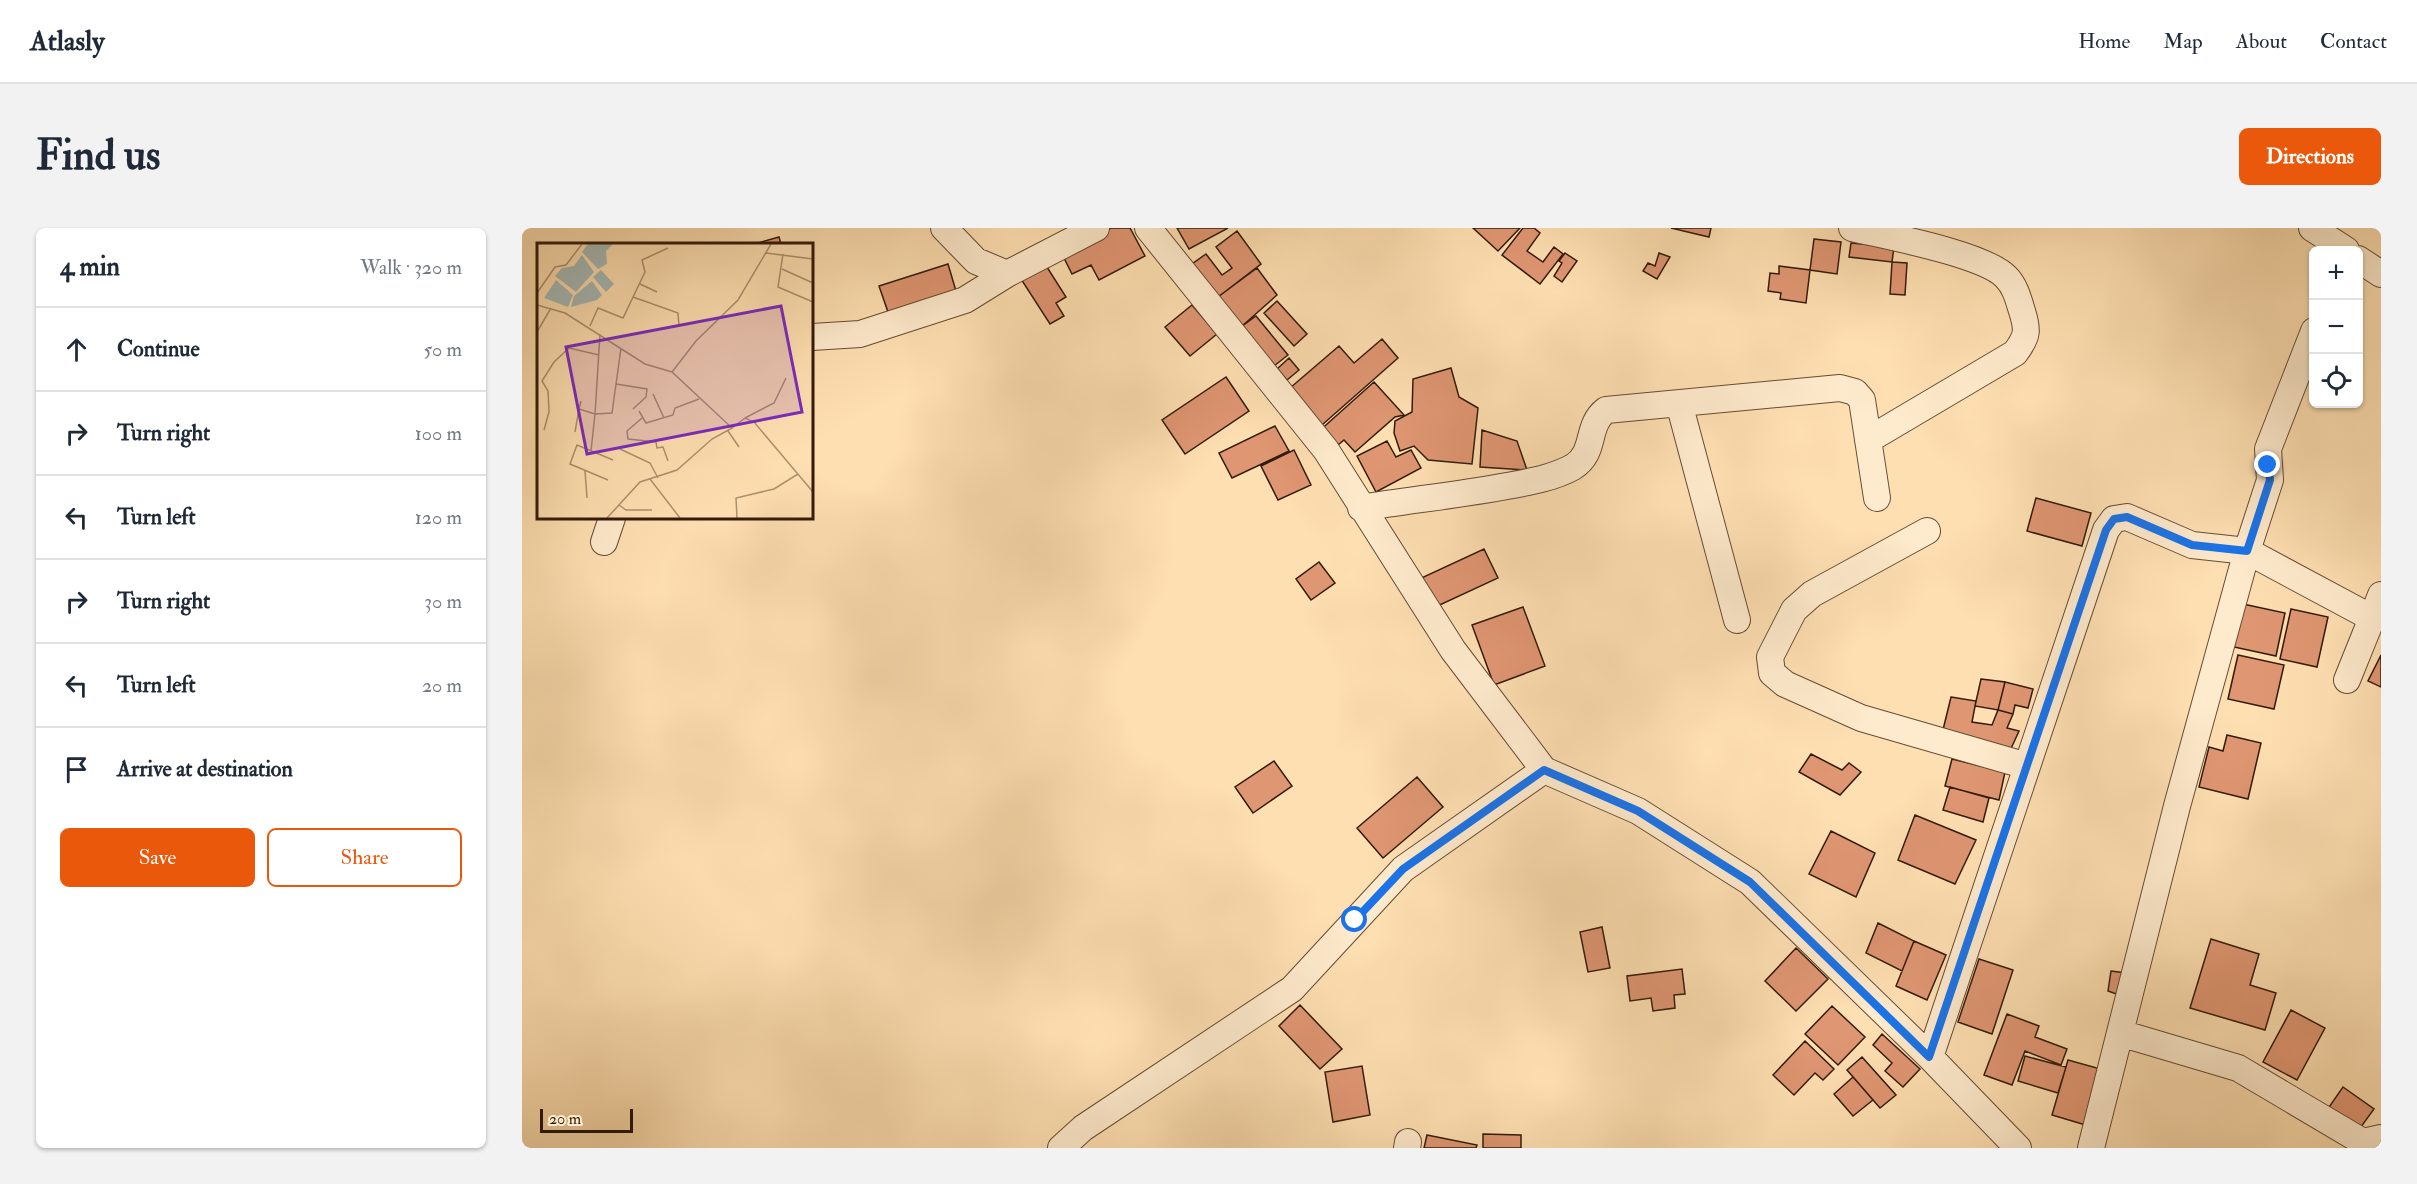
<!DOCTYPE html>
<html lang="en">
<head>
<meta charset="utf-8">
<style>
	body { margin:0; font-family:"IM FELL Double Pica",serif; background:#f2f2f3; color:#1f2937 }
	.controls { position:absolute; right:18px; top:18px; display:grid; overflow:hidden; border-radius:9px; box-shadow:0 2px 4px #0004 }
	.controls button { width:54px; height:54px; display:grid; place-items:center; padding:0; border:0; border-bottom:2px solid #e0e1e3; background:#fff; color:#1f2937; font:30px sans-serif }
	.scale { position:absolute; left:18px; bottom:15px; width:93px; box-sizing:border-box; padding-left:6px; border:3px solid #321b0b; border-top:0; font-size:16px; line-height:21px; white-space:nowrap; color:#321b0b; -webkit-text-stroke:4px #feeacc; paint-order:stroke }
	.stop { position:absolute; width:18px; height:18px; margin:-14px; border:4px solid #1a73e8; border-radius:50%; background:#fff }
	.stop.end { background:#1a73e8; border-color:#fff; box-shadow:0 2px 6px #0008 }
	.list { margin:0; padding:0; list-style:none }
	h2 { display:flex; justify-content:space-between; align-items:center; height:78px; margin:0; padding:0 24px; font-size:26px }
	h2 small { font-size:20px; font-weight:400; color:#747a83 }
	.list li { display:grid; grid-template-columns:39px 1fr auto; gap:18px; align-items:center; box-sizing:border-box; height:84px; padding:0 24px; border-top:2px solid #e0e1e3 }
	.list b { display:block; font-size:22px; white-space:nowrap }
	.list em { font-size:20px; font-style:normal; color:#747a83 }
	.actions { display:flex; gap:12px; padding:18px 24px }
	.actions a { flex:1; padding:14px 0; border:2px solid #ea580c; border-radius:9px; text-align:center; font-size:21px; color:#ea580c }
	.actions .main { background:#ea580c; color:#fff }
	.icon { flex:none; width:33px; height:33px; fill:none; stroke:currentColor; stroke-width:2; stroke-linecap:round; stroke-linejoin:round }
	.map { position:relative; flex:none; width:1859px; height:920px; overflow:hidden; border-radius:9px }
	header { display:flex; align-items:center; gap:36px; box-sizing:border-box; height:84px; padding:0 30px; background:#fff; border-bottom:2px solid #e0e1e3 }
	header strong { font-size:28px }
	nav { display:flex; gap:33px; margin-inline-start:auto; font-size:21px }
	.intro { display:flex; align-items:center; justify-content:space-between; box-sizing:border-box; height:144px; padding:0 36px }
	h1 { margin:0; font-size:42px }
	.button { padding:15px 27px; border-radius:9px; background:#ea580c; color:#fff; font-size:21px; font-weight:700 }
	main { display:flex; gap:36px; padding:0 36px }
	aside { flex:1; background:#fff; border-radius:9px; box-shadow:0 2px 4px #0004 }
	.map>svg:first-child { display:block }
	.building { fill:#df9672; stroke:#321b0b; stroke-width:1.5 }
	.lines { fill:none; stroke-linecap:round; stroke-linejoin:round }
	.street-casing { stroke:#654c34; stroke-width:28 }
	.street { stroke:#feeacc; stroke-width:26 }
	.route { stroke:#1a73e8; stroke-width:8 }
	.inset-road { fill:none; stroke:#ac916f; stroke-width:1.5 }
	.view { fill:#7b2cbf; fill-opacity:0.15; stroke:#7b2cbf; stroke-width:3 }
	.inset-edge { fill:none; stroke:#321b0b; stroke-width:3 }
</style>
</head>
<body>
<header>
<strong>Atlasly</strong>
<nav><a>Home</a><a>Map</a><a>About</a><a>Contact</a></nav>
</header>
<div class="intro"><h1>Find us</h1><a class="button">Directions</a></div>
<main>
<aside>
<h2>4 min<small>Walk · 320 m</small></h2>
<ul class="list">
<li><svg class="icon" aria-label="ahead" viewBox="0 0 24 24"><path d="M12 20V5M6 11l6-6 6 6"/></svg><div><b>Continue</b></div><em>50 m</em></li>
<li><svg class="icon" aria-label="right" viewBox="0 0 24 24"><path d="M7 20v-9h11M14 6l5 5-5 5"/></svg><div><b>Turn right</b></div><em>100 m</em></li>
<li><svg class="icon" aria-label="left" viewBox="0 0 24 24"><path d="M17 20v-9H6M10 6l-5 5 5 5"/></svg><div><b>Turn left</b></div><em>120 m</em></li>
<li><svg class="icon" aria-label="right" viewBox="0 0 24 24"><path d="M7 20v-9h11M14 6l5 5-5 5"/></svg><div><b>Turn right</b></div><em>30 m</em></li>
<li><svg class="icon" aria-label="left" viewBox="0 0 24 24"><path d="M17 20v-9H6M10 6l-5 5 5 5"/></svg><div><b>Turn left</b></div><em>20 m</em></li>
<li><svg class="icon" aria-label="arrive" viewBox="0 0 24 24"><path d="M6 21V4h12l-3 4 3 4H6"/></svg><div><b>Arrive at destination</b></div></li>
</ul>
<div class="actions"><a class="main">Save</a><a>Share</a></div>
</aside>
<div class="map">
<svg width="1859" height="920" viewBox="0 0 1859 920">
	<rect width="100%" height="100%" fill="#fedfb1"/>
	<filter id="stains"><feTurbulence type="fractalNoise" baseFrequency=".00333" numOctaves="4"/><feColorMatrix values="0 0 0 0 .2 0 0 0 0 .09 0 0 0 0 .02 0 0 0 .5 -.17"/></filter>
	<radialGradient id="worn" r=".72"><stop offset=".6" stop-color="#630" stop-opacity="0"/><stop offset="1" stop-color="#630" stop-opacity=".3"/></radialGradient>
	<!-- building -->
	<path class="building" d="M589 0H608L623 28 577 52 569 37 550 46 540 26Z
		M655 0H706L667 21Z
		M951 0H998L976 23Z
		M1001 0H1012L1018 5 1005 23 1021 34 1032 19 1041 26 1018 56 980 27Z
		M1149 0H1189L1187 9Z
		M715 3 739 36 696 69 670 36 684 26 700 47 710 40 694 19Z
		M257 9 259 16H232Z
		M1292 11 1319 14 1315 46 1288 42Z
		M1329 15 1372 19 1370 34 1327 29Z
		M1043 25 1055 33 1040 54 1032 48 1040 35 1037 33Z
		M1137 25 1148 29 1135 51 1121 43 1126 35 1133 38Z
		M1370 34 1385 35 1383 67 1368 66Z
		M426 36 434 63 366 84 357 58Z
		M523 36 544 69 534 75 542 88 528 96 499 51Z
		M1257 38 1288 42 1284 75 1258 71 1259 65 1246 63 1248 45 1257 46Z
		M735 40 755 67 719 99 696 69Z
		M755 73 785 106 772 118 742 85Z
		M670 77 695 106 668 128 643 99Z
		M734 88 766 127 752 138 719 99Z
		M860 111 876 130 800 197 768 160 817 118 832 135Z
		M767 130 777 142 765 152 755 141Z
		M929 140 937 169 956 180 950 236 906 232 892 218 878 223 872 205 873 193 890 184 891 151Z
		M704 149 727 183 663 226 640 192Z
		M852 154 882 187 873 189 833 224 822 212 810 222 795 205Z
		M753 198 767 223 710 250 697 225Z
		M960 202 995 213 1005 242 958 239Z
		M865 213 874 229 889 222 899 240 854 264 835 228Z
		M772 222 789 257 756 272 739 238Z
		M1514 270 1569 285 1560 318 1505 303Z
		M962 321 976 350 909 381 895 352Z
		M797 334 813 355 789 372 774 351Z
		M1721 376 1763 385 1754 428 1712 419Z
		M1001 379 1023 438 972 457 950 397Z
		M1769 381 1806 389 1795 439 1758 431Z
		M1716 427 1762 437 1752 481 1706 471Z
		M1859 427V459L1846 453Z
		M1459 451 1483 454 1476 482 1453 478Z
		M1483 454 1511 461 1506 480 1493 477 1491 486 1476 482Z
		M1429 469 1454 473 1450 494 1470 497 1476 482 1491 486 1485 500 1497 503 1487 525 1419 510Z
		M1705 507 1739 515 1726 571 1677 559 1687 519 1701 523Z
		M1289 526 1320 542 1327 535 1339 544 1318 567 1277 544Z
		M1430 531 1483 544 1477 572 1423 558Z
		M752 533 770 558 731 585 713 559Z
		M895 549 921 579 861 630 835 600Z
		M1428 559 1467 570 1461 594 1421 582Z
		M1393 587 1454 612 1433 656 1376 632Z
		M1309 603 1353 625 1334 669 1287 646Z
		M1356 695 1392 713 1380 743 1344 725Z
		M1080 699 1088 740 1066 744 1058 704Z
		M1689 711 1737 726 1728 757 1754 765 1743 802 1668 780Z
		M1392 713 1424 727 1405 772 1374 758Z
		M1274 720 1306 751 1274 783 1243 753Z
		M1457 731 1491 742 1470 806 1436 794Z
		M1160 741 1163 766 1152 767 1153 780 1131 783 1129 770 1108 773 1105 748Z
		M1589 743 1604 745 1600 768 1586 763Z
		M778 777 820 821 798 841 757 798Z
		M1310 778 1343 809 1316 837 1283 806Z
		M1769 782 1803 800 1775 852 1741 834Z
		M1485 786 1517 798 1513 809 1545 821 1539 837 1503 823 1490 857 1462 847Z
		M1360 806 1398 841 1381 859 1363 843 1370 835 1351 817Z
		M1283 813 1312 841 1301 852 1293 845 1272 867 1251 847Z
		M1503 828 1544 839 1536 865 1496 853Z
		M1340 829 1374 867 1358 880 1325 842Z
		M1546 832 1582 842 1567 898 1530 887Z
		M840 838 848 887 811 894 803 844Z
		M1331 849 1351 872 1331 888 1312 866Z
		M1821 859 1852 881 1836 903 1805 882Z
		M961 906 999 907V920H961Z
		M905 907 955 917 954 920H902Z"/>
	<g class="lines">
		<defs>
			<path id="street" d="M422 0 454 33 485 46 574 0
				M626 0 804 222 931 422 1022 542 1116 583 1228 654 1408 829 1496 920
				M1330 0C1364 8 1462 26 1484 49 1493 58 1496 70 1500 83 1506 102 1506 108 1493 125L1346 212
				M1790 0 1824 22
				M1836 31 1859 46
				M290 109 338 106 443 72 485 46
				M1157 175 1215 392
				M839 280C888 272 937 267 985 258 1007 254 1031 250 1051 239 1075 224 1063 198 1084 182L1318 160 1333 164 1340 172 1355 270
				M1405 303 1290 366 1272 382 1248 429 1250 445 1263 456 1339 490 1505 538
				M82 314 90 290
				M1850 390 1859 367
				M1598 805 1716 840 1841 914 1859 910
				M1408 829 1584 302 1592 291 1605 289 1670 317 1725 323 1748 252 1746 221 1792 103
				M539 920 561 900 770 761 881 641 1022 542
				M885 920 886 914
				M1569 920 1655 578 1725 323 1850 390 1825 452"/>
		</defs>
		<!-- street casing -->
		<use href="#street" class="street-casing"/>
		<!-- street -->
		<use href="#street" class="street"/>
	</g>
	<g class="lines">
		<!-- route -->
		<path class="route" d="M833 692 881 641 1022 542 1116 583 1228 654 1407 829 1584 302 1592 291 1605 289 1670 317 1725 323 1748 252 1746 237"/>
	</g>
	<!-- overview -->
	<g transform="translate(15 15)">
		<rect width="276" height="276" fill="#fedfb1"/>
		<path d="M51 1H76L69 8 70 21 61 26 45 9ZM45 12 57 29 39 49 18 33 25 25 37 23ZM64 27 77 41 69 49 56 34ZM19 37 36 52 31 64 7 55ZM55 38 65 52 60 57 34 64 37 53Z" fill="#a5bab8"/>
		<path class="inset-road" d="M229 10 276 16M246 11 241 44 276 59M245 26 276 40M103 41 120 49M0 50 18 24 29 22 45 1M96 54 141 70 142 83M0 62 28 70 108 121 135 129 195 185 175 196 140 227 103 239 70 275M53 83 61 65 86 75 108 29 105 17 131 5M0 89 14 65M135 129 159 98 201 57 234 1M79 141 110 146 109 154 96 166M116 151 127 175M44 158 42 166 58 171 63 91M102 168 109 180 136 172 138 165 162 156M105 175 90 188 91 196 119 199 120 205 126 204 131 218M208 175 237 160 249 135M217 179 243 174M195 185 208 175 217 179 276 249M7 187 12 169 11 148 5 138 17 119 32 105 62 112M191 188 202 204M38 189 42 166M83 206 113 220 121 235M54 208 58 171 75 170 84 105M48 228 50 255M113 236 143 275M71 237 33 221 40 202 76 217M82 262 89 267H115M200 275 199 255 237 246 261 231"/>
		<path class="view" d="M244 63 265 169 50 211 29 104Z"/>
		<rect width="276" height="276" class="inset-edge"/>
	</g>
	<rect width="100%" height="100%" filter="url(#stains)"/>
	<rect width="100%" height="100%" fill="url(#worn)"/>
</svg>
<div class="controls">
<button>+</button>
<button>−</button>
<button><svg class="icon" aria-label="locate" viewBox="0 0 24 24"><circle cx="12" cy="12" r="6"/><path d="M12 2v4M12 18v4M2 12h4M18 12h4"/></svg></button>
</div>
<div class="scale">20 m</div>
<div class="stop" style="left:833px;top:692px"></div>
<div class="stop end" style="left:1746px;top:237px"></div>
</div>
</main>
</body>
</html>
